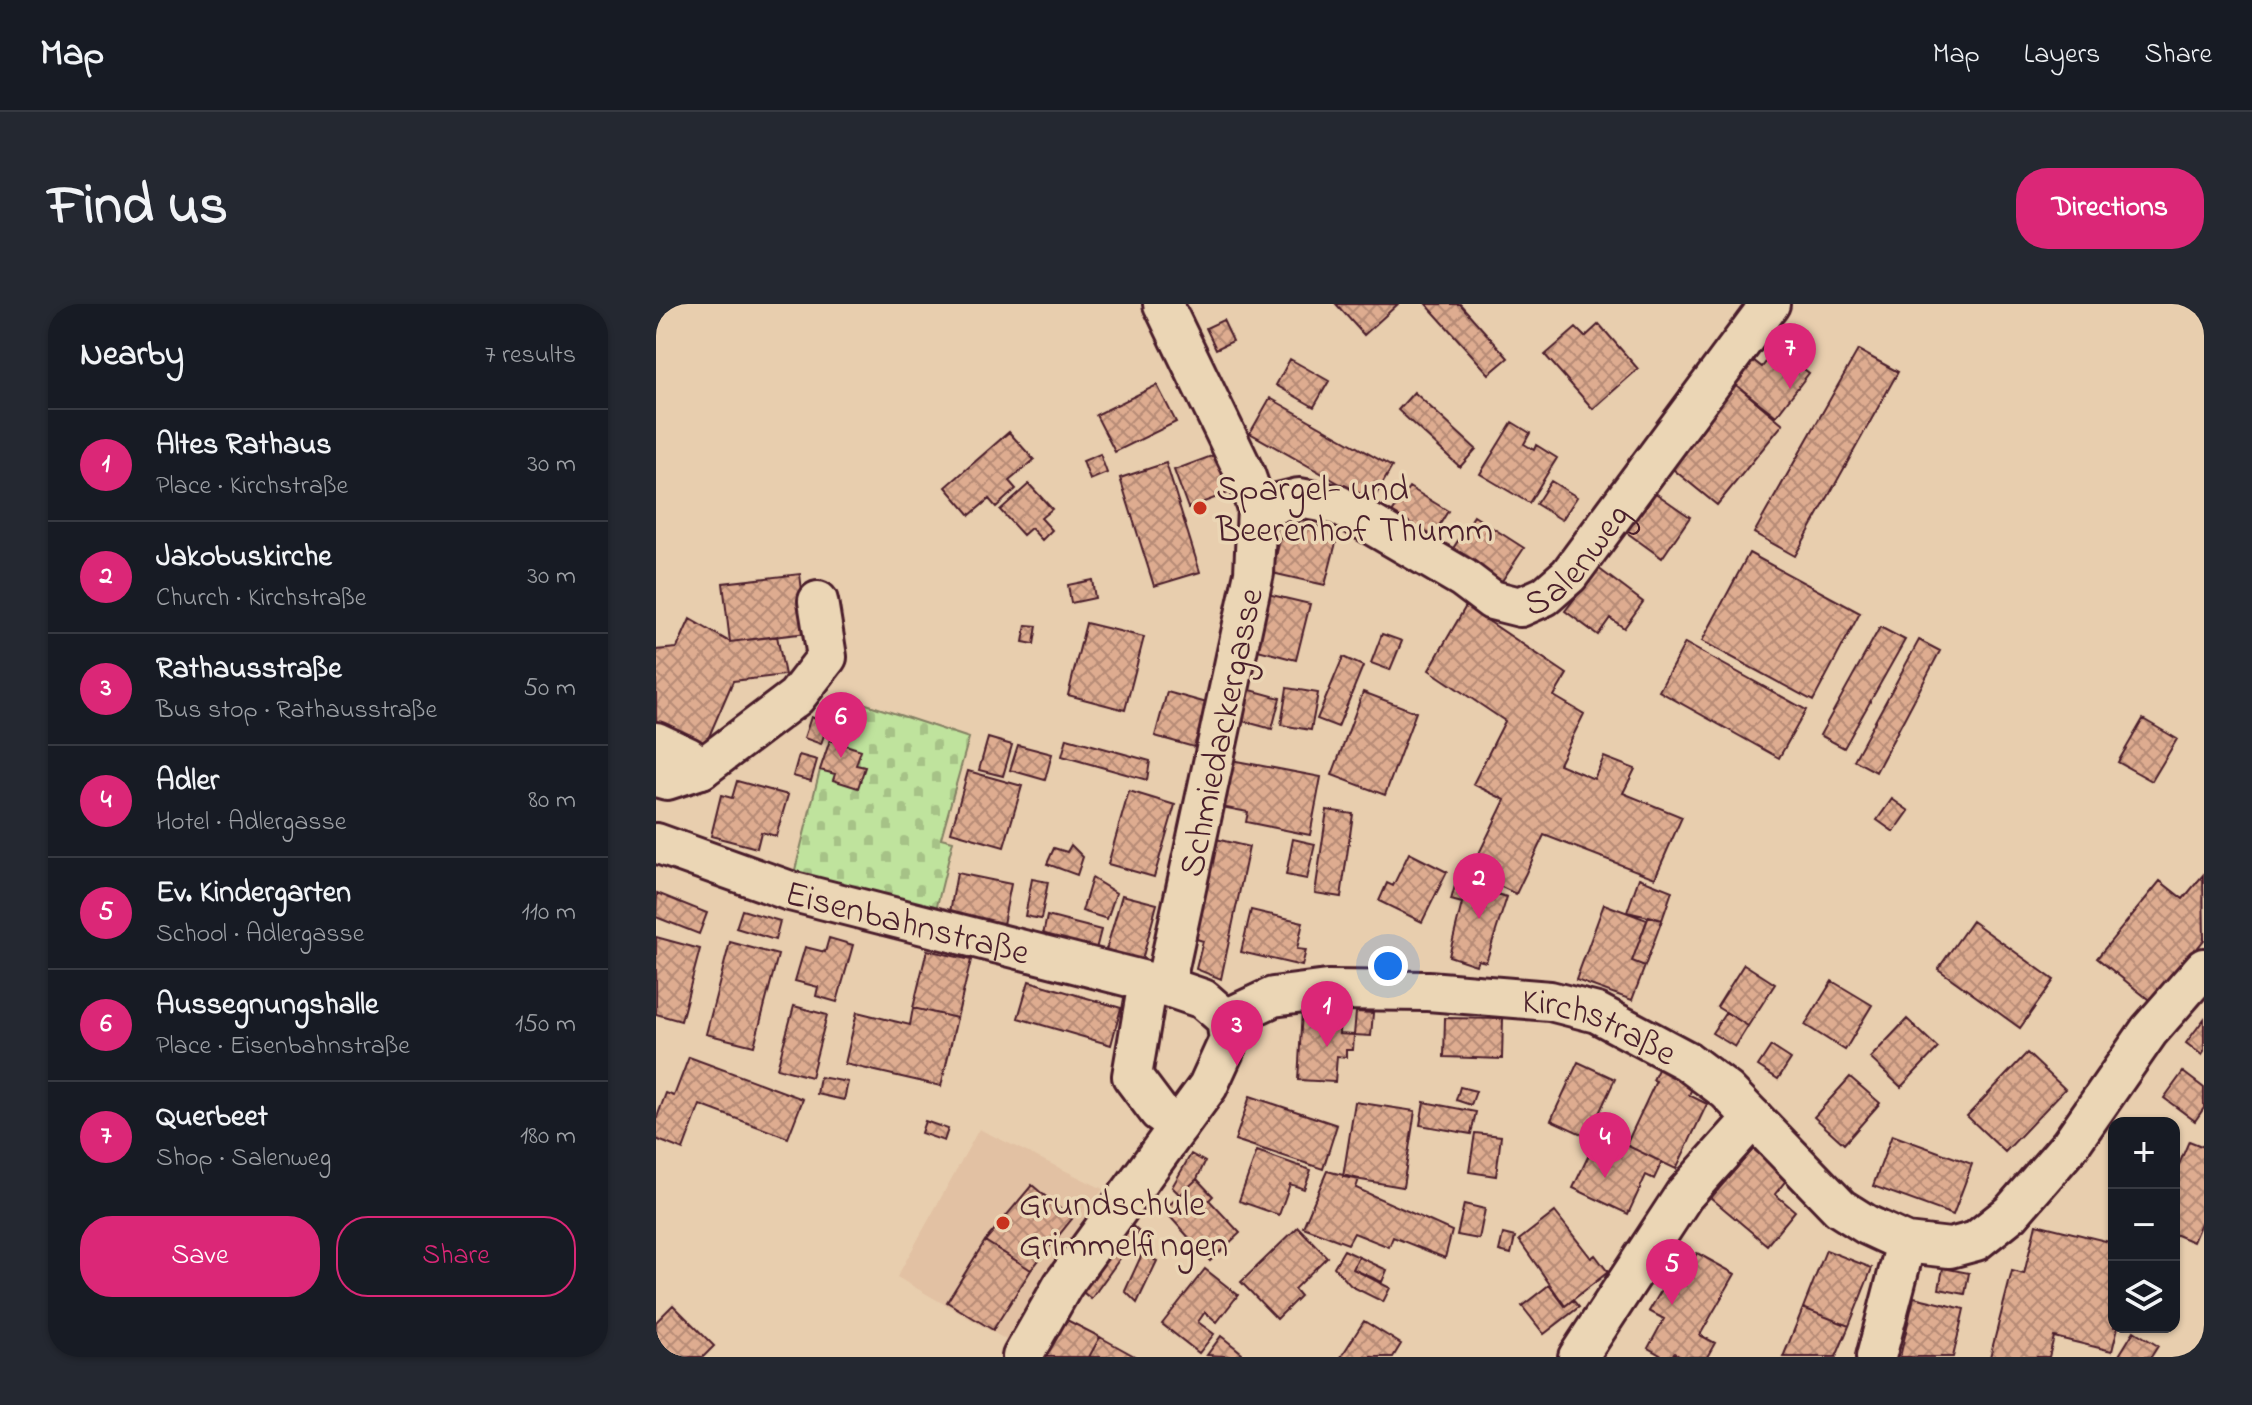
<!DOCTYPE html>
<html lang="en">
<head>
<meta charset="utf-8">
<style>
	body { margin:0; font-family:"Indie Flower",sans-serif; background:#242831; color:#f1f3f6 }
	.controls { position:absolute; right:24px; bottom:24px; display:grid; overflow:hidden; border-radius:16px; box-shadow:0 2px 6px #0004 }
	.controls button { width:72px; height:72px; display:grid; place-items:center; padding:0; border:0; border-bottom:2px solid #363941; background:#171b24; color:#f1f3f6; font:40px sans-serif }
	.you { position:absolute; left:732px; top:662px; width:28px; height:28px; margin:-20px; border:6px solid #fff; border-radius:50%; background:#1a73e8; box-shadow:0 0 0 12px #1a73e833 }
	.badge { display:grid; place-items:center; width:52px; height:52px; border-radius:50%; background:#db2777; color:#fff; font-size:26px; font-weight:700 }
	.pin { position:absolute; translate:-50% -66px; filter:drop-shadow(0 2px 4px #0008) }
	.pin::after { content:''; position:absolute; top:42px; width:28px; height:24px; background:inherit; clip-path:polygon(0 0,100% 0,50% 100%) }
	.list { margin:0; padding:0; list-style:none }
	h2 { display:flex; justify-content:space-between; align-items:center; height:104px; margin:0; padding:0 32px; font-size:34px }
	h2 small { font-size:26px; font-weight:400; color:#9ea1a6 }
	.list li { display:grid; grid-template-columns:52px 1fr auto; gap:24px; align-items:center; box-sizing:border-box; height:112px; padding:0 32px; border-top:2px solid #363941 }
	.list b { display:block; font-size:30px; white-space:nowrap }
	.list p { margin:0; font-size:26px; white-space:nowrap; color:#9ea1a6 }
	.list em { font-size:26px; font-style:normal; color:#9ea1a6 }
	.actions { display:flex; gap:16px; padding:24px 32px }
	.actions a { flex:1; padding:18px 0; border:2px solid #db2777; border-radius:32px; text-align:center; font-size:28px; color:#db2777 }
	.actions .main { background:#db2777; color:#fff }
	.icon { flex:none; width:44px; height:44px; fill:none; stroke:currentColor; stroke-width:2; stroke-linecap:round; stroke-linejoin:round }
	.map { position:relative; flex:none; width:1548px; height:1053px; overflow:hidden; border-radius:32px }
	header { display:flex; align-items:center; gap:48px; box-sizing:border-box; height:112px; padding:0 40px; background:#171b24; border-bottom:2px solid #363941 }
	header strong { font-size:38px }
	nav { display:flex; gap:44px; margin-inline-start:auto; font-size:28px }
	.intro { display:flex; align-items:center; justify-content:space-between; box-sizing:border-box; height:192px; padding:0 48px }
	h1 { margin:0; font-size:56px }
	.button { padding:20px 36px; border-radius:32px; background:#db2777; color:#fff; font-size:28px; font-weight:700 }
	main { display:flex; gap:48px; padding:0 48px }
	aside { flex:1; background:#171b24; border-radius:32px; box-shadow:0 2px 6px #0004 }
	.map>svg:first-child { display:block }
	.built { fill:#e2c1a3 }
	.cemetery { fill:url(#cemetery-stones); stroke:#848164; stroke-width:2 }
	.building { fill:url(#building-cross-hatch); stroke:#4a1f2b; stroke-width:2 }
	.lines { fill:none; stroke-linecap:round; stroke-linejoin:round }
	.minor-casing { stroke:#4a1f2b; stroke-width:44 }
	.minor { stroke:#ebd6b5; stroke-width:38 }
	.poi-dot { fill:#c8321e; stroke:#ebd6b5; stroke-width:3 }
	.labels { text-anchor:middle; stroke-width:7; stroke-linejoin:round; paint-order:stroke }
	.poi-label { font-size:36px; fill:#4a1f2b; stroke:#ebd6b5; text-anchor:start }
	.street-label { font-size:36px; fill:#4a1f2b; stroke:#ebd6b5 }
</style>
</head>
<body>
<header>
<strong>Map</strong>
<nav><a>Map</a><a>Layers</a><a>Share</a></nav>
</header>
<div class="intro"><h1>Find us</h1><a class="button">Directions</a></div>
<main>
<aside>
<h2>Nearby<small>7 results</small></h2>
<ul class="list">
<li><span class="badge">1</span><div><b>Altes Rathaus</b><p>Place · Kirchstraße</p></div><em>30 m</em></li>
<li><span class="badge">2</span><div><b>Jakobuskirche</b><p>Church · Kirchstraße</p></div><em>30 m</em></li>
<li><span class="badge">3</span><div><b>Rathausstraße</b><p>Bus stop · Rathausstraße</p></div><em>50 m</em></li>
<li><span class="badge">4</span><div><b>Adler</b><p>Hotel · Adlergasse</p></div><em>80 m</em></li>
<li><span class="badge">5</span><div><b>Ev. Kindergarten</b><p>School · Adlergasse</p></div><em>110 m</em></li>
<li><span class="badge">6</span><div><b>Aussegnungshalle</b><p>Place · Eisenbahnstraße</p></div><em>150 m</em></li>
<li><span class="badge">7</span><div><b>Querbeet</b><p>Shop · Salenweg</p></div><em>180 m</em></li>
</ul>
<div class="actions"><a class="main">Save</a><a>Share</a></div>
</aside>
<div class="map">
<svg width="1548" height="1053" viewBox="0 0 1548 1053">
	<defs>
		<pattern id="cemetery-stones" width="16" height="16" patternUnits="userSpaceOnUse" patternTransform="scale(2)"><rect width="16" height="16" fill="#bfe39d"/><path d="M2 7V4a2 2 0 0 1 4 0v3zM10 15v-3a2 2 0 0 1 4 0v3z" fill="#a6c287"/></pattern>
		<pattern id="building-cross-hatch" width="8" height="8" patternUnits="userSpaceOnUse" patternTransform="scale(2)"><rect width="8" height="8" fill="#deac90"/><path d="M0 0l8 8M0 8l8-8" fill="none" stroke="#b68b76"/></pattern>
	</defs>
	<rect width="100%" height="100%" fill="#e8ceae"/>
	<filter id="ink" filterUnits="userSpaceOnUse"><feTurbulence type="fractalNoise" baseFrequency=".0125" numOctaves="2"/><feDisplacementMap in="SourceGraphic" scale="16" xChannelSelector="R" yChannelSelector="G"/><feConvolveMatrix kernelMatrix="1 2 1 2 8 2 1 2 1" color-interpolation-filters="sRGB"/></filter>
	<g filter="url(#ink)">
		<!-- built -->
		<path class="built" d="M323 825 447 885 401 954 354 1038 241 973Z"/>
		<!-- cemetery -->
		<path class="cemetery" d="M189 393 313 434 285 534 297 537 277 618 136 578 164 466Z"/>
		<!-- building -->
		<path class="building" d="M680 0H742L708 31Z
			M770 0H804L852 54 833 70Z
			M567 16 577 37 560 45 550 24Z
			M943 20 982 65 937 105 889 51 920 24 929 33Z
			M1121 44 1153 69 1120 112 1074 76 1093 53 1106 63Z
			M1202 46 1242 68 1139 252 1098 229Z
			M634 55 673 77 658 103 620 81Z
			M1074 76 1127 120 1061 201 1007 157Z
			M501 81 520 118 459 148 440 111Z
			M758 88 820 145 804 163 742 106Z
			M614 94 736 163 716 198 594 129Z
			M856 118 874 129 868 140 878 146 880 141 901 154 873 199 824 170Z
			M353 128 378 156 353 177 360 185 340 203 333 195 314 211 290 183Z
			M444 150 451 169 434 176 427 157Z
			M561 150 575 188 532 204 518 166Z
			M510 159 544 268 498 282 464 174Z
			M895 177 921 193 906 216 880 200Z
			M373 180 396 205 385 214 396 226 386 236 375 224 367 231 344 206Z
			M753 183 792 207 772 240 732 215Z
			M998 188 1034 213 1006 254 970 228Z
			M818 212 868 244 846 277 796 246Z
			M629 215 683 227 669 281 616 269Z
			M1093 249 1204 309 1157 397 1046 337Z
			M942 264 987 298 968 324 954 314 942 331 909 307Z
			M144 270 151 329 74 338 67 279Z
			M436 276 439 294 415 299 412 281Z
			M607 289 654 300 640 356 594 344Z
			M810 302 911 370 898 392 928 410 903 460 938 475 948 453 979 465 967 489 1026 513 999 574 888 531 860 590 814 568 849 496 817 480 849 417 773 366Z
			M34 315 74 338 121 332 129 371 77 377 48 444 0 424V346L21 344Z
			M430 319 488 333 469 406 412 391Z
			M370 321 381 322 378 340 367 338Z
			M1224 323 1249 336 1188 444 1164 431Z
			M726 330 746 337 734 366 715 359Z
			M1263 336 1284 347 1220 468 1198 456Z
			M1029 339 1150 406 1123 454 1003 387Z
			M687 353 707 362 682 423 661 415Z
			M631 384 662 389 655 426 625 421Z
			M591 385 624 394 616 425 583 416Z
			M511 388 551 399 538 443 499 432Z
			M707 388 760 408 729 491 676 471Z
			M155 413 172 419 165 440 148 434Z
			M1487 415 1521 435 1496 477 1462 458Z
			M332 434 356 441 347 472 323 466Z
			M411 434 494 457 491 476 406 452Z
			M174 436 205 446 200 461 209 463 202 484 177 476 179 470 164 466Z
			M362 441 396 450 389 476 354 466Z
			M143 451 161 456 155 477 137 472Z
			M570 455 665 473 654 531 590 518 592 508 560 502Z
			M312 467 366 482 348 543 295 528Z
			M81 477 132 491 120 532 105 528 101 544 55 532 65 491 76 494Z
			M473 487 519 501 498 573 452 560Z
			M1236 495 1253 507 1238 528 1221 516Z
			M671 506 697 510 685 593 659 589Z
			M552 533 593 543 565 675 540 665 547 637 531 632Z
			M637 535 659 540 651 575 630 571Z
			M415 541 427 553 421 571 391 560 398 544 411 548Z
			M753 549 791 568 766 618 723 597 731 579 737 582Z
			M301 569 355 580 346 625 293 614Z
			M802 571 822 577 820 584 851 593 830 658 822 656 820 661 793 652 806 599 795 596Z
			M1547 571 1548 636 1497 699 1441 654 1504 577 1527 595Z
			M436 574 460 589 451 615 426 607Z
			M983 574 1016 587 1006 616 971 608Z
			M376 575 392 578 385 615 369 612Z
			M1 589 51 609 43 630 0 613Z
			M466 591 501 600 486 656 450 646Z
			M948 600 991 616 976 657 989 662 976 696 920 676Z
			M86 606 124 617 119 636 80 624Z
			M595 606 647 618 641 645 650 646 646 662 585 648Z
			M391 612 445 626 439 649 386 636Z
			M993 612 1006 616 989 662 976 657Z
			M1316 617 1398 676 1364 724 1282 665Z
			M0 633 44 645 25 717 0 710Z
			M173 634 197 641 181 698 160 692 162 683 139 677 149 643 169 648Z
			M74 638 122 651 98 742 50 730Z
			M271 646 315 656 301 714 257 704Z
			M1088 660 1119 680 1092 722 1061 703Z
			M373 677 465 704 455 741 362 714Z
			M1176 677 1216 701 1189 746 1149 721Z
			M138 702 171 711 155 773 121 764Z
			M257 704 301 714 285 782 189 760 201 708 254 721Z
			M646 706 684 709 683 730 698 731 697 746H690V753L681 752 679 778 642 776Z
			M700 708 717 709 715 732 698 731Z
			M1070 708 1092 722 1079 743 1056 729Z
			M789 714 847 715 846 755 788 753Z
			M1251 715 1282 744 1245 783 1214 754Z
			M1548 715V748L1546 751 1530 739Z
			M1115 742 1135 755 1122 775 1102 762Z
			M1371 749 1409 785 1349 848 1311 812Z
			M33 753 147 795 132 834 44 801 27 846 0 835V816L10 789 18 792Z
			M922 758 959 775 932 833 895 816Z
			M1004 761 1039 778 1033 791 1051 800 1020 865 970 841 1000 777 997 776Z
			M1527 768 1548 784V804L1539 817 1508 794Z
			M164 773 192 778 188 796 161 790Z
			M1194 773 1224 799 1188 840 1158 813Z
			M804 783 820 787 815 801 800 796Z
			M594 792 681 821 667 865 579 836Z
			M699 798 759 807 747 883 687 873Z
			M768 798 820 808 815 830 764 821Z
			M269 817 292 825 288 837 265 829Z
			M819 829 845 832 840 872 813 868Z
			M1236 831 1316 860 1297 911 1217 882Z
			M940 836 966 848 970 841 1006 858 998 875 990 871 972 910 917 884Z
			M1533 837 1548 843V912L1537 938 1518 930V872Z
			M1097 845 1132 874 1119 890 1139 907 1111 941 1055 894Z
			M601 847 655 866 648 885 634 880 623 911 583 897Z
			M535 850 549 858 541 875 524 891 516 883Z
			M671 867 703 875 700 884 796 927 789 954 737 933 733 943 698 929 692 940 647 923Z
			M541 875 557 892 553 896 584 929 554 957 508 906Z
			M376 881 416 915 375 966 329 937Z
			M808 900 829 905 823 935 801 931Z
			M899 908 935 954 939 951 952 968 909 1002 863 936Z
			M471 917 483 928 435 995 422 984Z
			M1380 920 1458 939V1023H1462L1456 1047 1398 1033 1393 1053H1334L1356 967 1368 970Z
			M642 923 671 953 638 985 644 992 621 1015 585 978Z
			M847 930 859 933 855 950 843 947Z
			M329 937 375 966 337 1026 291 998Z
			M688 946 703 953 697 965 734 984 727 998 695 982 678 963Z
			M1170 946 1216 964 1193 1022 1147 1004Z
			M1041 949 1079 970 1044 1031 1059 1039 1051 1053H1025L1018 1049 1016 1053H1008L992 1044 1008 1015 993 1007 1017 967 1028 973Z
			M486 950 501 957 481 999 469 987Z
			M703 953 731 966 726 978 697 965Z
			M1287 964 1313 969 1309 990 1283 985Z
			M549 965 582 991 561 1018 549 1008 542 1018 558 1030 543 1049 506 1020Z
			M893 981 909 1002 917 996 923 1003 888 1030 866 1002Z
			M1258 993 1308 1005 1297 1053H1244Z
			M17 1001 58 1042 47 1053H0V1018Z
			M1147 1004 1193 1022 1180 1053H1127Z
			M403 1012 444 1033 433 1053H380Z
			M708 1017 745 1040 737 1053H685Z
			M1478 1027 1502 1042 1495 1053H1462Z
			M565 1032 586 1049 585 1053 551 1051Z
			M444 1033 480 1053H433Z"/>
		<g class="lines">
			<defs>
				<g id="minor">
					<path d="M507 0 589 170 601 204 598 269 509 682"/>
					<path id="s1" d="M601 204 643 194 682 201 807 274 836 296 864 303 889 292 913 271 1114 0"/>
					<path d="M0 438 32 453 45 465"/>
					<path d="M0 473 11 476 45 465 140 393 171 353 162 297"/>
					<path id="s2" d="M0 539 134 587 509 682 547 695 570 715 573 736 552 782 407 981 366 1053"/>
					<path d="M492 678 476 772 503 808 523 822"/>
					<path id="s3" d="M570 715 617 693 671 686 772 687 894 697 941 709 1031 757 1071 787 1184 904 1211 921 1250 939 1294 944 1320 937 1355 909 1414 841 1493 727 1548 664"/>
					<path d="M922 1053 1028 891 1097 814"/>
					<path d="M1220 1053 1250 939"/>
				</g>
			</defs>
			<!-- minor casing -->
			<use href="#minor" class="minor-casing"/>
			<!-- minor -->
			<use href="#minor" class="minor"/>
		</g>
	</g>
	<!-- markers -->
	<g class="poi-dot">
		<circle cx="544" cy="204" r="8"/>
		<circle cx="347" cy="919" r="8"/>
	</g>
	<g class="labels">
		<!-- poi labels -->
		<g class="poi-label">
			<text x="560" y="196">Spargel- und<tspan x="560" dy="41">Beerenhof Thumm</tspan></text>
			<text x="363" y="911">Grundschule<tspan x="363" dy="41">Grimmelfingen</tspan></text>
		</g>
		<!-- street labels -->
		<g class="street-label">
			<text dy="13" stroke="none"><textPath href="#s1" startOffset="368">Salenweg</textPath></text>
			<text transform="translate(563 428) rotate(-78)" y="13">Schmiedackergasse</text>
			<text dy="13" stroke="none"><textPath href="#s2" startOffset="264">Eisenbahnstraße</textPath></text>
			<text dy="13" stroke="none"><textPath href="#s3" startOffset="384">Kirchstraße</textPath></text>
		</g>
	</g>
</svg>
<div class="controls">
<button>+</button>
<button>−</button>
<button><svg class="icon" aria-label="layers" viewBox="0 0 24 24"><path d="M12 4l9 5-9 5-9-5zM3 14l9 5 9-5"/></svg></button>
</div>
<div class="you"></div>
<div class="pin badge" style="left:671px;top:743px">1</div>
<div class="pin badge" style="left:823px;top:615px">2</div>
<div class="pin badge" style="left:581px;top:762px">3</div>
<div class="pin badge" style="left:949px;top:874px">4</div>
<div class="pin badge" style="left:1016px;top:1001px">5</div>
<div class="pin badge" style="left:185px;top:454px">6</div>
<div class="pin badge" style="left:1134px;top:85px">7</div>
</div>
</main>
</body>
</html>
